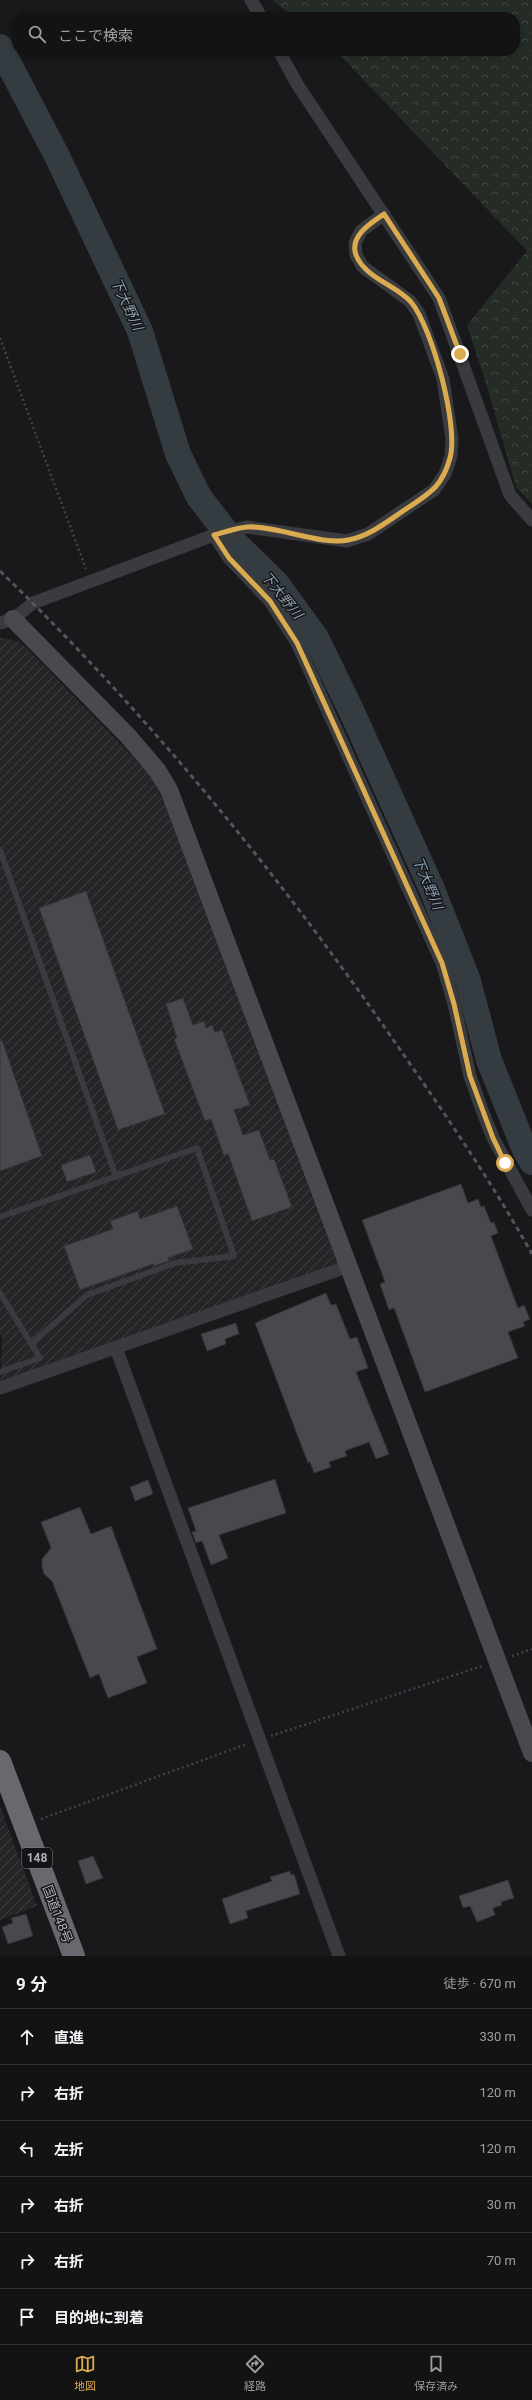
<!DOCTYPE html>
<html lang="ja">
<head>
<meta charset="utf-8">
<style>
	body { margin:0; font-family:Roboto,"Noto Sans JP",sans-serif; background:#1c1c1d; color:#f1f3f6 }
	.stop { position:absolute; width:12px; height:12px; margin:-9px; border:3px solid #dbab50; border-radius:50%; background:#fff }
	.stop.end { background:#dbab50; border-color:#fff; box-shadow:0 1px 4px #0008 }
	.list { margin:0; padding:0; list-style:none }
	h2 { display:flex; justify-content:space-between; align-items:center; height:52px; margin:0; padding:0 16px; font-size:17px }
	h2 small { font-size:13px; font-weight:400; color:#9d9ea0 }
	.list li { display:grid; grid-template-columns:26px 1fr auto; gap:12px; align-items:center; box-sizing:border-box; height:56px; padding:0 16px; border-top:1px solid #323234 }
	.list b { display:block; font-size:15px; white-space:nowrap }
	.list em { font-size:13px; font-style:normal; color:#9d9ea0 }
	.icon { flex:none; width:22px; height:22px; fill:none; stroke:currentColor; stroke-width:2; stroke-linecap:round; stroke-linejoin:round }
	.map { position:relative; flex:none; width:532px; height:1956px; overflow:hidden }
	.search { position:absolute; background:#131314; box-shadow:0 2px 6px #0003; left:12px; right:12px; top:12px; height:44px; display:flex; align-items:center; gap:10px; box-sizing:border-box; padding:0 14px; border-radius:16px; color:#9d9ea0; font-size:15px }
	.sheet { height:388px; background:#131314 }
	nav { display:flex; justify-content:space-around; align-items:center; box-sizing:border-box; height:56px; border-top:1px solid #323234; background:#131314; font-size:11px; color:#9d9ea0 }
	nav a { display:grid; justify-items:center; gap:2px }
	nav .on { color:#dbab50 }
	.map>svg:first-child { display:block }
	.industrial { fill:url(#industrial-furrows) }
	.forest { fill:url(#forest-crowns) }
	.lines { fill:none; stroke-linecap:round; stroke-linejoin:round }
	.river { stroke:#343c42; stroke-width:26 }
	.building { fill:#48494d; stroke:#333336 }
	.path { stroke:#404246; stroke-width:2.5; stroke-dasharray:2 3; stroke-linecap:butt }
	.lane { stroke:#3a3b3f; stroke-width:6 }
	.street { stroke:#3a3b3f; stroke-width:13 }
	.secondary { stroke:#494a4f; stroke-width:18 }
	.highway { stroke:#67696f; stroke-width:22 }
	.rail { stroke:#54555a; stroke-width:3; stroke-dasharray:5 4; stroke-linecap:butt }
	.route { stroke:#dbab50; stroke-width:5 }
	.labels { text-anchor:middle; stroke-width:3; stroke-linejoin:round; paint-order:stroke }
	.shield { fill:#141416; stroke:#7f8288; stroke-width:1 }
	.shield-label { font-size:12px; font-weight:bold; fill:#adb1b9 }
	.street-label { font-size:13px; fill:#adb1b9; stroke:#141416 }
	.water-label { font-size:14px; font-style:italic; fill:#899daf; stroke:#141416 }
</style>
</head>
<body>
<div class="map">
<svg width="532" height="1956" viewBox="0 0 532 1956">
	<defs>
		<pattern id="industrial-furrows" width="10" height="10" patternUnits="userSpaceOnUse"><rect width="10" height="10" fill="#252527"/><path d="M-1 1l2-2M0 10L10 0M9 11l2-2" fill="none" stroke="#424244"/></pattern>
		<pattern id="forest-crowns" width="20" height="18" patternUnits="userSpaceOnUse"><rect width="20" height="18" fill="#252c26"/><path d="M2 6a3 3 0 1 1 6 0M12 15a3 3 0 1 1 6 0" fill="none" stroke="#424843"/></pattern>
	</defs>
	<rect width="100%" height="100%" fill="#19191b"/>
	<!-- industrial -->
	<path class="industrial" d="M0 637 21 642 150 774 166 808 340 1262 0 1384 2 1338 0 1335Z
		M0 1806 37 1906 0 1920Z"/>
	<!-- forest -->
	<path class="forest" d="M272 0H532V504L516 487 486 383 467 325 527 251 336 51H515V17H294Z"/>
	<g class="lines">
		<!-- river -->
		<path class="river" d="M0 47 57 156 140 331 178 454 199 497 233 541 276 583 316 638 351 710 432 889 468 981 489 1060 525 1150 532 1162"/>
	</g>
	<!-- building -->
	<path class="building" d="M86 891 165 1114 118 1130 39 908Z
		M183 998 193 1025 204 1021 206 1028 212 1025 215 1032 222 1030 250 1105 234 1110 243 1135 259 1130 270 1160 274 1159 292 1207 252 1221 228 1154 224 1156 211 1119 205 1121 174 1039 177 1038 166 1004Z
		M2 1040 42 1156 0 1171V1041Z
		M90 1155 96 1172 67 1182 61 1165Z
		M461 1184 468 1203 478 1199 481 1207 484 1206 491 1223 494 1222 498 1233 491 1236 518 1308 524 1305 530 1319 523 1322 525 1326 508 1332 518 1358 425 1392 394 1308 389 1310 380 1284 385 1282 362 1220Z
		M177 1206 193 1249 168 1258 169 1261 154 1266 153 1264 80 1290 64 1246 113 1229 110 1221 138 1211 140 1219Z
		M326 1293 331 1305 336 1304 350 1339 357 1337 368 1368 356 1372 389 1454 376 1459 369 1442 345 1451 347 1456 329 1462 331 1467 314 1473 310 1462 308 1463 255 1323Z
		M236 1323 239 1334 225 1339 226 1344 207 1351 201 1334Z
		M275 1479 286 1513 219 1535 228 1558 211 1565 202 1541 196 1543 192 1532 196 1531 188 1508Z
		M148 1480 153 1494 135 1501 130 1487Z
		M80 1507 91 1534 111 1526 157 1649 137 1657 147 1683 108 1698 99 1674 90 1678 52 1581 44 1574 42 1567V1559L51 1548 41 1522Z
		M93 1856 103 1878 86 1884 78 1861Z
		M290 1871 291 1875 294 1874 300 1894 246 1911 248 1918 230 1924 222 1899 272 1881 270 1877Z
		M508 1880 514 1898 501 1902 502 1905 493 1908 495 1915 477 1922 470 1906 463 1908 459 1896Z
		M26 1914 33 1936 8 1944 2 1927 13 1923 11 1918Z"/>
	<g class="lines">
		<!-- path -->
		<path class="path" d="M0 338 86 569
			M512 1656 532 1649
			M271 1736 482 1666
			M41 1819 247 1744"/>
		<!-- lane -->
		<path class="lane" d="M0 850 116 1177
			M0 1217 197 1148 234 1256 175 1263 87 1295 32 1343
			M0 1293 40 1358 0 1372"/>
		<!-- street -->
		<path class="street" d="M251 0 261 17
			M279 51 297 84 439 298 510 495 532 520
			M214 535 229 558 270 601 297 643 442 963 454 1004 470 1076 482 1110 493 1138 532 1210
			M0 623 13 619 33 603 214 535 247 527 347 541 368 534 434 490 445 474 451 456 452 439 443 379 419 314 410 301 363 267 356 255 355 243 361 231 384 214
			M116 1348 339 1956
			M0 1388 349 1266"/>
		<!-- secondary -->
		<path class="secondary" d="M13 619 128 736 157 770 169 790 532 1753"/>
		<!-- highway -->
		<path class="highway" d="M0 1761 74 1956"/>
		<!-- rail -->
		<path class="rail" d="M0 571C146 712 276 871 392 1038 441 1108 490 1179 532 1254"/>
	</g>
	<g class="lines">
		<!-- route -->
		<path class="route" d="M460 354 439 298 384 214C371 223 349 236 356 255 365 278 396 285 411 302 432 327 459 426 450 458 442 487 430 493 406 509 388 521 370 536 348 540 323 546 275 525 247 527 236 528 225 532 214 535L229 558 270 601 297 643 442 963 454 1004 470 1076 493 1138 505 1163"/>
	</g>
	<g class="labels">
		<!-- shield labels -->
		<rect class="shield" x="22" y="1848" width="30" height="20" rx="3"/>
		<g class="shield-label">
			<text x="37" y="1862">148</text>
		</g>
		<!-- street labels -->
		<g class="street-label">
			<text transform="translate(58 1914) rotate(69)" y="5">国道148号</text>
		</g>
		<!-- water labels -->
		<g class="water-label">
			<text transform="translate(127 304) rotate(65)" y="5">下大野川</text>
			<text transform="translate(282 595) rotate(51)" y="5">下大野川</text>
			<text transform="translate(428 883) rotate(67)" y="5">下大野川</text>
		</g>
	</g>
</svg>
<div class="stop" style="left:505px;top:1163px"></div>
<div class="stop end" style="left:460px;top:354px"></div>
<div class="search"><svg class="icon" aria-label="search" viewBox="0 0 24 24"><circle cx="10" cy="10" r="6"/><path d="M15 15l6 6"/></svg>ここで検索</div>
</div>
<section class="sheet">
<h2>9 分<small>徒歩 · 670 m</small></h2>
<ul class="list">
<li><svg class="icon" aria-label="ahead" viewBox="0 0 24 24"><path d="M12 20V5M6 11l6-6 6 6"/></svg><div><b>直進</b></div><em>330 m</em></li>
<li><svg class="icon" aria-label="right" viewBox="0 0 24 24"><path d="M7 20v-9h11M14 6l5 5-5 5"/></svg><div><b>右折</b></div><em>120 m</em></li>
<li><svg class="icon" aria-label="left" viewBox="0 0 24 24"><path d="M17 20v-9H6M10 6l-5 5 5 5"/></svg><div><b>左折</b></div><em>120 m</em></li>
<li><svg class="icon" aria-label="right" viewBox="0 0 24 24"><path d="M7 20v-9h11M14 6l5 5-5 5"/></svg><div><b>右折</b></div><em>30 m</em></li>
<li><svg class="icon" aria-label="right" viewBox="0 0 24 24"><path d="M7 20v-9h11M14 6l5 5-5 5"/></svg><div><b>右折</b></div><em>70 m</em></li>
<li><svg class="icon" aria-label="arrive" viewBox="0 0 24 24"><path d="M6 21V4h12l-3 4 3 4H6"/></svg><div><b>目的地に到着</b></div></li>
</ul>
</section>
<nav>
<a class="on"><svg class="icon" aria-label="map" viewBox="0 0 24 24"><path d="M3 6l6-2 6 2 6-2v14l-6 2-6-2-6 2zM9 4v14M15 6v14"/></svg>地図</a>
<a><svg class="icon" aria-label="directions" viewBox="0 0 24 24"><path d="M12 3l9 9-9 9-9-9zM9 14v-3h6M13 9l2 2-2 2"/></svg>経路</a>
<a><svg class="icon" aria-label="saved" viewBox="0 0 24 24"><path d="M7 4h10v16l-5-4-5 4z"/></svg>保存済み</a>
</nav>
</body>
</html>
